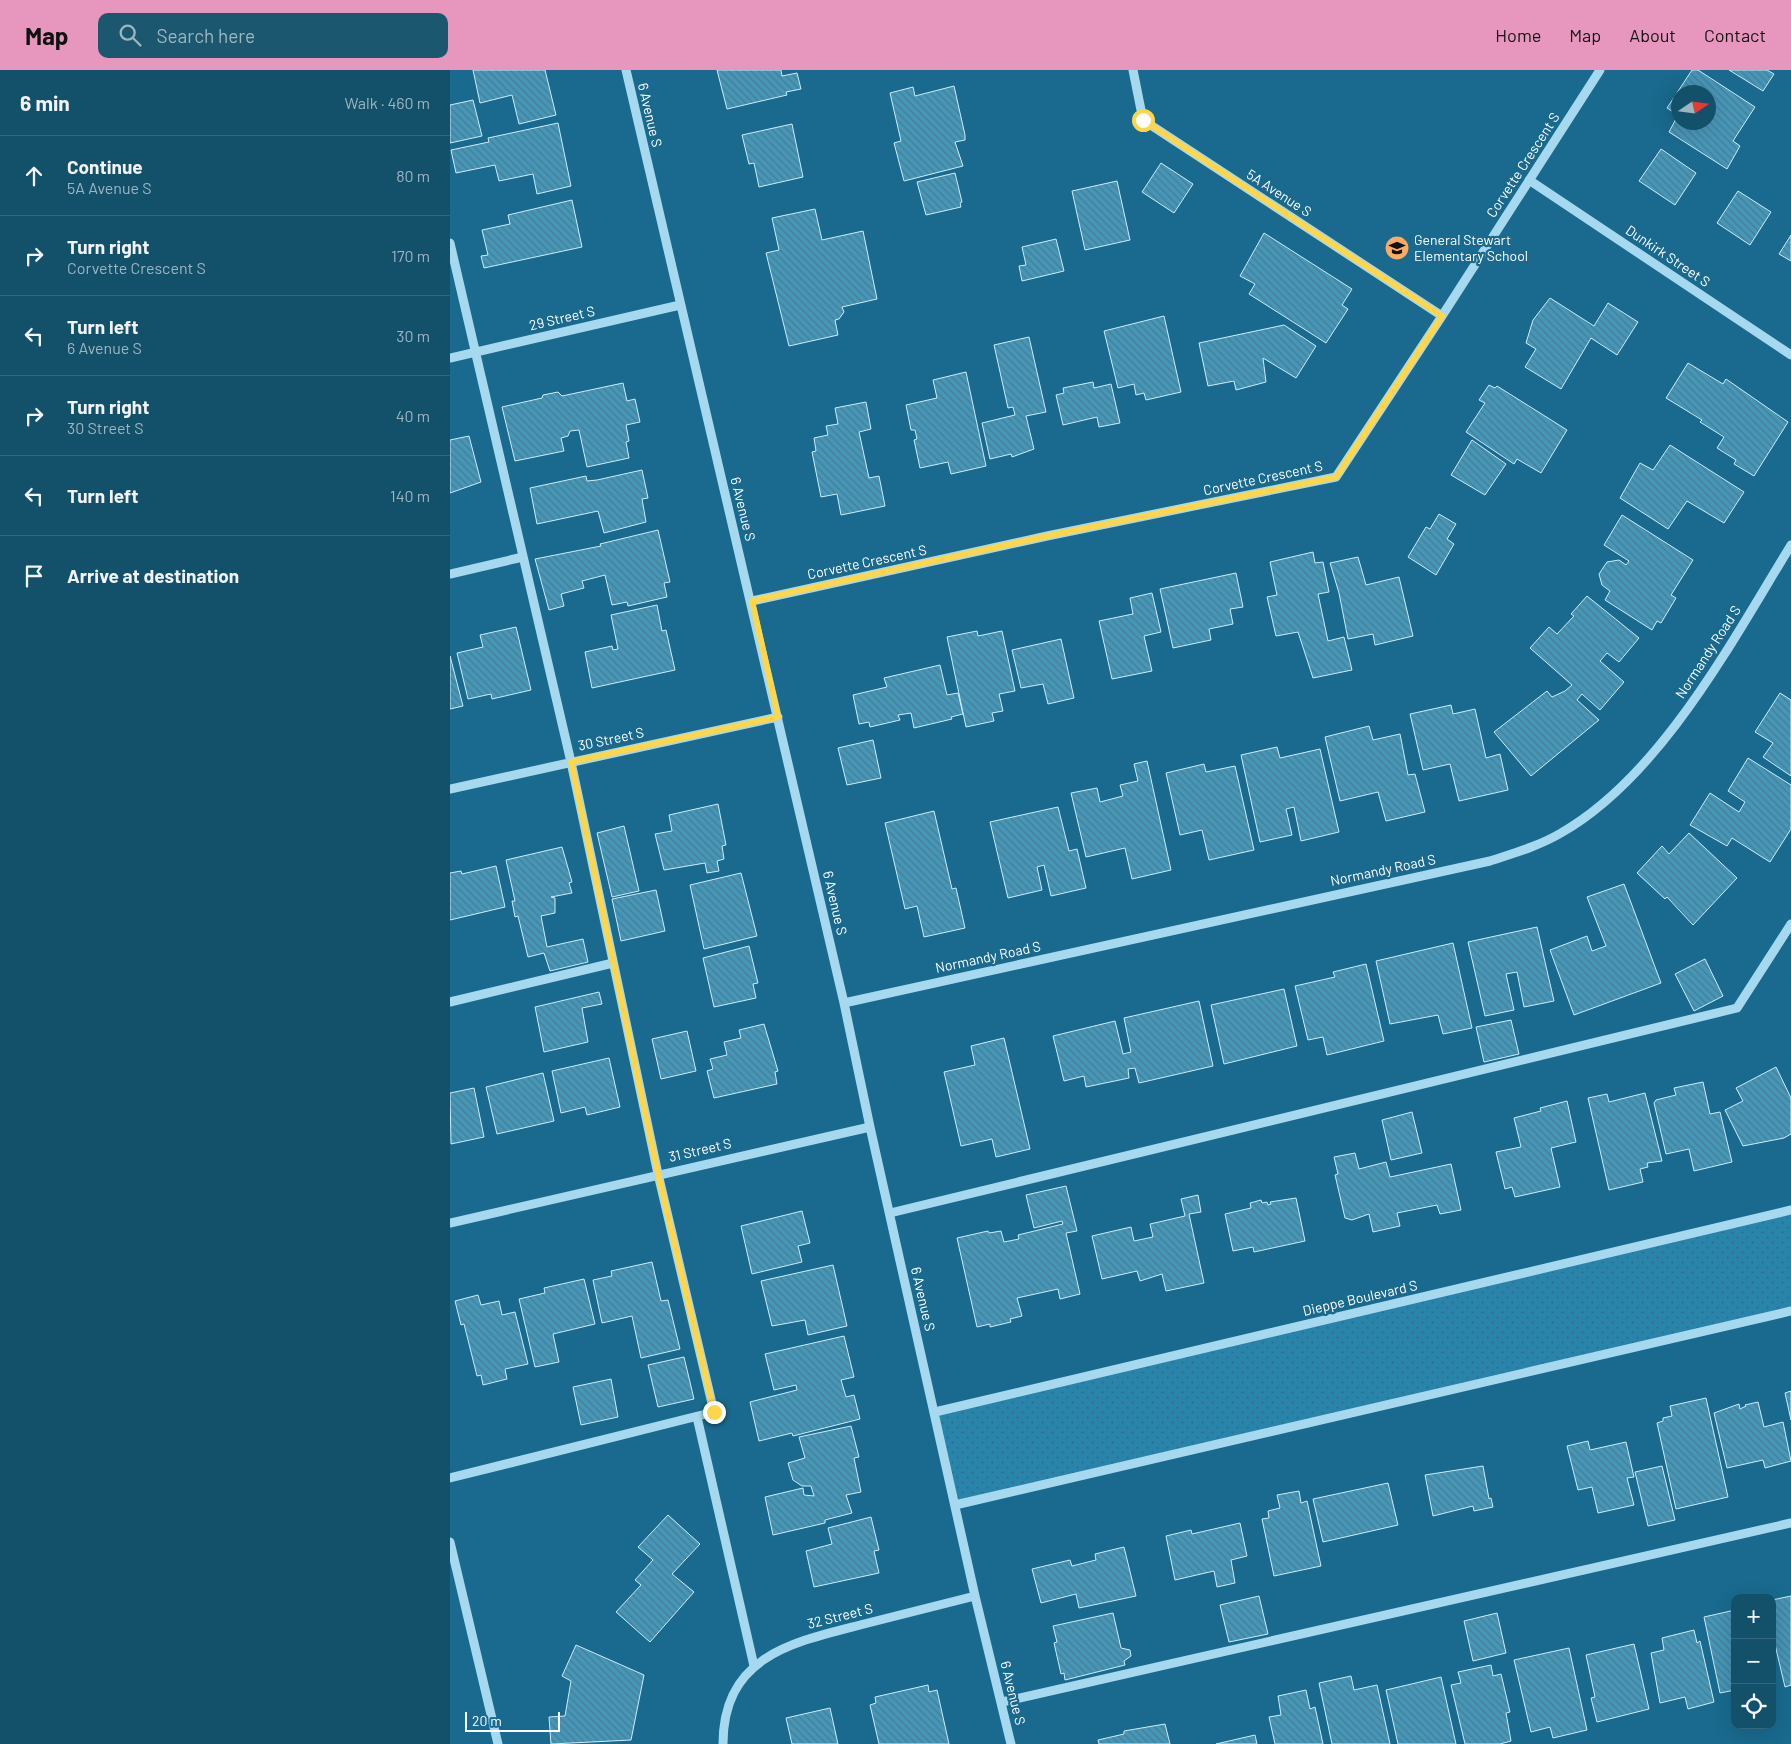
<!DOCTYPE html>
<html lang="en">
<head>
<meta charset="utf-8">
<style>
	body { margin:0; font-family:Barlow,sans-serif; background:#1c5770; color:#f1f3f6 }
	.controls { position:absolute; right:15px; bottom:15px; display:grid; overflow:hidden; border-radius:10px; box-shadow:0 5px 20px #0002 }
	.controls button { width:45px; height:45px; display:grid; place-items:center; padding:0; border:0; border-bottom:1px solid #32677e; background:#13506a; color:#f1f3f6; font:25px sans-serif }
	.compass { position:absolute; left:1221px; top:15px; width:45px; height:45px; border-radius:50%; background:#13506a; box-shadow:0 5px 20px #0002; rotate:77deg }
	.scale { position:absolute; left:15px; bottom:12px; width:95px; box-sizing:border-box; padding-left:5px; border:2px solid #fff; border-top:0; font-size:14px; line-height:18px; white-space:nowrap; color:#fff; -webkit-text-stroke:4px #196a8e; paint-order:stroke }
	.stop { position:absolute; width:15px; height:15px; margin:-11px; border:4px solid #ffd54a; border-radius:50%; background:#fff }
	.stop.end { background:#ffd54a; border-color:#fff; box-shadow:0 1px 5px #0008 }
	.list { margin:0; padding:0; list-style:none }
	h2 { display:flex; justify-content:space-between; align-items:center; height:65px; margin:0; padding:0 20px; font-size:21px }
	h2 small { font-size:16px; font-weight:400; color:#9db5c1 }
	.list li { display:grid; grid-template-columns:32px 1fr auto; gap:15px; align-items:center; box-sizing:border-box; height:80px; padding:0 20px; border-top:1px solid #32677e }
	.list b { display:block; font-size:19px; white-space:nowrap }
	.list p { margin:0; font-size:16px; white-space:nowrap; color:#9db5c1 }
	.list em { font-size:16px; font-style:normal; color:#9db5c1 }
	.icon { flex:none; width:28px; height:28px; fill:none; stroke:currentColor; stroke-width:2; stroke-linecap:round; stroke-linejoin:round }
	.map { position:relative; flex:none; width:1341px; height:1674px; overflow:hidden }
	header { display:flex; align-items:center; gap:30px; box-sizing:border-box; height:70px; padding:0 25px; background:#e797bd; color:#111 }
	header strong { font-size:24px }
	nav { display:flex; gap:28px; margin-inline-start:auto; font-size:18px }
	.search { width:350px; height:45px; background:#1c5770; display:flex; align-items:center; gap:12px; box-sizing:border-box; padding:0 18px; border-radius:10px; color:#9db5c1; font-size:19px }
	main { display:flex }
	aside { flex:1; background:#13506a }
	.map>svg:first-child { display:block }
	.park { fill:url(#park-dots) }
	.building { fill:url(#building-back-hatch); stroke:#ccedfa; fill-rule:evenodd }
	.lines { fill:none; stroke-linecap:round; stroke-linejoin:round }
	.minor { stroke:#a6d9ef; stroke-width:9 }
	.route { stroke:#ffd54a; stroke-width:6 }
	.labels { text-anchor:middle; stroke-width:4.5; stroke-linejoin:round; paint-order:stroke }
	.street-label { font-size:14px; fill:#fff; stroke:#196a8e }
	.poi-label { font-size:14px; fill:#fff; stroke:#196a8e; text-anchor:start }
</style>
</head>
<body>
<header>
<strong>Map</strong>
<div class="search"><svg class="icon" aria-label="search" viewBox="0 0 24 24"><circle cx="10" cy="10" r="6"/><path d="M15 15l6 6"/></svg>Search here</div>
<nav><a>Home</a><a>Map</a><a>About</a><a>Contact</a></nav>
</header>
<main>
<aside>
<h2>6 min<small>Walk · 460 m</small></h2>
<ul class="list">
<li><svg class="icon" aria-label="ahead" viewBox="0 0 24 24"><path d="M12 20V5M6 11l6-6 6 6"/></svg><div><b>Continue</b><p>5A Avenue S</p></div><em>80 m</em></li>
<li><svg class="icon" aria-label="right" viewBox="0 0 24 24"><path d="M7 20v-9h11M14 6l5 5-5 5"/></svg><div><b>Turn right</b><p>Corvette Crescent S</p></div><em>170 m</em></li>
<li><svg class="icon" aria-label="left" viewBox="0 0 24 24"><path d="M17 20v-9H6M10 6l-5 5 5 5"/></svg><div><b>Turn left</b><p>6 Avenue S</p></div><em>30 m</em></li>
<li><svg class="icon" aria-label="right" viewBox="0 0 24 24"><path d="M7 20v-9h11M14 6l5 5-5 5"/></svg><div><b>Turn right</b><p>30 Street S</p></div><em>40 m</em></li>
<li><svg class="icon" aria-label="left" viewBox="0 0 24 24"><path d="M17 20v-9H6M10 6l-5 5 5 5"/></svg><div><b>Turn left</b></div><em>140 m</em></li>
<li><svg class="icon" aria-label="arrive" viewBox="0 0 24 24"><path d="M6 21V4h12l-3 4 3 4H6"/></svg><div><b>Arrive at destination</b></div></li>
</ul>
</aside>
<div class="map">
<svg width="1341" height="1674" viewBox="0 0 1341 1674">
	<defs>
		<pattern id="park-dots" width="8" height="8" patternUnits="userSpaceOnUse" patternTransform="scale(1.25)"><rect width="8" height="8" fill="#2984ab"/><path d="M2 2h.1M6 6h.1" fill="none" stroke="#396b80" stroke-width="1.8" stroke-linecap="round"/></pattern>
		<pattern id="building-back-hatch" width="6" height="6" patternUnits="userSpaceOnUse" patternTransform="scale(1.25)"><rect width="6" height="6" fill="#4696b8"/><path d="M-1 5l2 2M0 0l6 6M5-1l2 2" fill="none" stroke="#487c92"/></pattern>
	</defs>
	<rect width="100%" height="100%" fill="#196a8e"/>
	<!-- park -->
	<path class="park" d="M1341 1140V1241L505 1435 485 1342Z"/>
	<!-- building -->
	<path class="building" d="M23 0H95L106 45 69 54 62 25 30 33Z
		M267 0H331L332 6 347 3 351 19 336 22 337 25 277 39Z
		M1242 0H1248L1305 37 1283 71 1290 76 1277 99 1219 62 1228 45 1217 38ZM1228 22H1258V52H1228Z
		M1279 0H1317L1324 4 1313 21Z
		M504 16 515 65V70L505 72 513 96 454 111 444 73 451 71 440 23 463 17 465 26Z
		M23 30 32 66 0 73V35Z
		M108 53 121 116 87 124 83 104 49 111 45 95 6 103 1 80 39 72 38 68Z
		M342 54 353 107 309 117 304 93 299 94 292 65Z
		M1211 79 1246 103 1225 135 1189 111Z
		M711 93 743 114 724 143 692 122Z
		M505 103 512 132 510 133 511 137 476 145 467 112Z
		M667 111 680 170 635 180 622 121Z
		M1288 121 1321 142 1300 175 1267 153Z
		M122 130 132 177 34 198 31 186 38 185 32 160 60 154 58 145Z
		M365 139 372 170 413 161 427 229 392 237 394 242 389 249 385 250 388 265 339 276 316 183 329 180 322 148Z
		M814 163 902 219 892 235 898 239 876 273 799 224 805 214 790 206Z
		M1341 165V191L1329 184Z
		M606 169 614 201 572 211 569 196 576 195 572 177Z
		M1100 228 1144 256 1158 233 1188 252 1167 285 1141 268 1111 319 1075 297 1086 279 1076 273 1083 250Z
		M714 246 731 322 696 330 694 323 686 325 684 314 668 318 654 261Z
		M834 255 866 276 846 308 813 288 816 312 786 320 784 311 758 316 749 273Z
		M579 267 596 342 576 346 584 379 562 387 561 384 540 389 532 353 565 345 563 337 558 338 544 275Z
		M1238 293 1273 314 1276 309 1338 352 1304 406 1284 394 1286 390 1267 378 1274 367 1250 352 1252 350 1216 328Z
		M516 302 536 396 501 404 498 392 470 398 464 370 467 369 465 360H461L456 335 487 328 483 310Z
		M643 312 644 318 661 314 670 353 649 357 647 347 613 355 606 325 614 323 613 318Z
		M173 313 177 331 185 329 190 352 176 355 179 371 176 372 179 388 137 397 129 360 120 361 118 366 111 368 114 381 65 391 52 337 92 328 93 325 108 322 112 326Z
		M1039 315 1045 318 1047 316 1117 360 1091 403 1067 389 1064 394 1016 362 1035 333 1029 330Z
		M416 332 421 359 409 362 419 408 429 406 435 436 391 445 387 424 371 427 362 382 366 381 364 368 378 365 376 356 388 354 385 338Z
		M19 366 31 412 0 423V370Z
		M1022 370 1056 394 1035 425 1001 405Z
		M1220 375 1294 422 1274 453 1237 431 1218 459 1170 428 1190 393 1203 400Z
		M192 400 198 428 192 429 196 452 154 463 148 441 87 454 80 418 136 406 137 411 147 410Z
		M989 444 1006 454 997 469 1004 474 986 505 958 487 976 457 980 459Z
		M1172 445 1243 490 1221 525 1226 528 1211 553 1207 551 1202 560 1155 530 1160 521 1152 515 1149 504 1157 492 1169 490 1176 495 1179 491 1154 475Z
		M208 460 220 512 214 513 217 527 178 536 177 532 162 535 155 505 132 511 134 518 111 524 114 536 99 540 85 489 151 476 150 474Z
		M863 482 865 493 873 492 879 522 868 524 878 571 894 567 902 600 863 608 848 562 826 566 817 527 827 525 820 492Z
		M908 487 916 515 949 507 963 566 925 575 923 564 898 569 889 523 880 493Z
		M786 503 793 537 780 539 783 554 759 559 761 570 723 578 710 519Z
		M702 523 711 562 694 566 702 601 662 609 649 551 683 544 680 528Z
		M1137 526 1189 568 1169 592 1157 583 1150 591 1174 612 1150 640 1132 624 1127 630 1149 650 1081 706 1044 662 1097 621 1102 627 1115 621 1122 615 1080 578 1099 557 1107 564 1124 546 1121 544Z
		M207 535 212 561 216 560 225 600 142 618 135 582 162 576 163 580 168 579 161 545Z
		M66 557 81 620 42 629 41 624 18 629 7 583 33 577 30 565Z
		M527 561 528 566 552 561 565 621 549 624 553 641 542 643 544 651 516 657 497 567Z
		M611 569 624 628 598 634 593 614 571 618 562 580Z
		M0 586 13 636 0 639Z
		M490 595 497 625 508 623 513 644 501 647 502 649 464 658 461 643 448 645 450 650 420 657 419 652 409 654 403 625 437 617 434 608Z
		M1330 623 1341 630V706L1313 687 1323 673 1305 662Z
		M1001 635 1003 644 1025 639 1036 688 1050 684 1058 720 1009 731 1000 694 973 700 960 644Z
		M919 656 923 670 950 664 958 705 965 704 975 742 936 751 928 722 890 731 875 667Z
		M423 670 431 708 397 715 388 678Z
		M827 677 830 688 870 679 889 762 851 771 844 737 836 739 842 765 810 772 791 685Z
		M1298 688 1341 715V759L1320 792 1282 768 1277 776 1240 755 1260 723 1289 742 1295 732 1278 721Z
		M697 691 721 800 682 809 675 778 636 787 621 723 647 718 650 732 673 726 670 715 688 711 684 694Z
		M754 694 756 702 785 696 804 780 759 790 752 760 730 765 716 703Z
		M268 734 276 775 272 776 274 789 267 791 269 801 257 803 255 793 214 800 205 764 222 761 219 745Z
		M608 737 619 781 627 779 636 818 601 826 594 795 587 797 592 820 558 828 540 752Z
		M484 741 502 819 506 818 515 858 474 867 467 836 455 839 435 753Z
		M174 756 189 821 162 827 147 763Z
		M1239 763 1287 808 1243 855 1217 827 1215 829 1187 803 1212 776 1219 784Z
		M112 777 122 812 119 813 122 823 101 827 105 828V843L91 846 97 877 133 869 138 892 100 901 94 883 78 887 68 846 65 847 62 831H65L56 790Z
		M46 796 55 837 0 850V803L11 801 12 804Z
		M291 803 307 866 254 879 240 815Z
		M1174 814 1211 913 1124 945 1100 880 1137 866 1142 881 1156 876 1137 827Z
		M206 820 215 861 171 871 162 829Z
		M1087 857 1104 931 1074 937 1067 902 1056 904 1064 940 1035 946 1018 872Z
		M1003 873 1022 958 993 964 988 945 940 954 926 891Z
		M299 876 308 913 303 914 306 928 264 937 253 888Z
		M1255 889 1273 926 1244 941 1225 904Z
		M916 894 934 971 877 985 873 967 858 970 845 916 885 907 883 902Z
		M834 919 847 976 774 994 761 935Z
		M149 922 152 934 132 938 138 972 94 982 85 937Z
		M749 931 763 996 689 1013 685 998 678 999 679 1008 636 1017 634 1006 614 1011 603 966 665 951 673 984 681 982 674 948Z
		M1061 950 1069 984 1034 992 1026 957Z
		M314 954 328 1001 325 1002 327 1014 264 1028 257 1001 263 999 260 989 277 985 274 972 291 968 289 960Z
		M237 961 246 1001 211 1009 202 969Z
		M554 968 580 1079 546 1087 542 1069 511 1076 494 1002 525 995 521 976Z
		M159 988 170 1037 137 1045 135 1037 111 1043 102 1001Z
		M1326 997 1341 1028V1064L1334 1068 1293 1076 1275 1040 1293 1031 1286 1018Z
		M93 1003 104 1051 47 1064 36 1017Z
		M1253 1012 1260 1044 1270 1042 1282 1092 1244 1101 1239 1079 1216 1084 1204 1033 1206 1030 1226 1025 1224 1018Z
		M24 1018 34 1067 1 1074 0 1023Z
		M1195 1023 1212 1091 1197 1093 1198 1097 1190 1099 1193 1112 1159 1120 1138 1028 1157 1024 1159 1032Z
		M1117 1031 1126 1072 1101 1078 1110 1117 1065 1127 1062 1117 1055 1119 1046 1082 1071 1077 1064 1048 1091 1041 1090 1038Z
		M962 1042 972 1083 941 1090 932 1050Z
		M905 1083 909 1099 936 1092 940 1107 1001 1094 1011 1140 990 1144 987 1135 947 1143 950 1156 923 1162 919 1144 902 1150 895 1148 885 1105 888 1104 884 1087Z
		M616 1116 627 1161 616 1163 630 1224 610 1229 608 1219 567 1228 572 1246 560 1249 561 1252 540 1257V1254L527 1257 507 1168 538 1161 539 1163 551 1161 554 1172 569 1169 568 1165 613 1154 612 1151 584 1158 576 1125Z
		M748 1125 751 1142 739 1144 754 1213 716 1221 712 1204 690 1211 687 1201 652 1209 642 1166 681 1157 684 1171 703 1167 700 1154 735 1146 731 1129Z
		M846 1128 855 1171 804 1182 803 1177 783 1181 775 1144 801 1138 800 1133 811 1130 812 1133 817 1132 818 1135 821 1134 820 1132Z
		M352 1141 360 1173 348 1176 352 1192 302 1204 291 1156Z
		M202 1192 211 1231 218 1230 230 1279 191 1288 182 1246 152 1253 143 1210 162 1206 161 1201Z
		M383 1195 397 1256 358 1265 355 1250 322 1256 311 1211Z
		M134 1209 145 1254 103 1264 109 1292 85 1297 69 1229 95 1223 94 1218Z
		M28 1225 31 1235 49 1231 52 1245 65 1242 78 1294 55 1299 57 1309 33 1315 31 1305 27 1306 14 1254 11 1255 5 1231Z
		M394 1266 404 1307 391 1310 396 1327 404 1325 410 1349 343 1366 342 1363 309 1371 300 1332 347 1320 346 1315 324 1320 315 1284Z
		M234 1287 244 1329 208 1337 198 1295Z
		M161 1309 168 1347 131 1355 123 1317Z
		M1341 1321V1350L1335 1323Z
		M1256 1328 1278 1427 1226 1439 1207 1353 1213 1351V1348L1222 1346 1220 1336Z
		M1308 1332 1314 1357 1333 1352 1341 1391 1315 1398 1313 1390 1277 1398 1264 1343 1289 1334 1290 1339 1296 1336 1295 1335Z
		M401 1356 409 1387 404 1388 411 1422 396 1425 402 1443 375 1450V1453L323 1465 315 1427 353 1418 354 1425 364 1426 361 1416H352L343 1410 338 1393 355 1388 349 1367Z
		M1138 1371 1140 1380 1176 1372 1184 1407 1177 1408 1184 1435 1148 1443 1142 1417 1128 1420 1117 1376Z
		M1033 1396 1039 1429 1041 1428 1043 1437 1024 1441 1023 1436 983 1446 975 1405Z
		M1212 1396 1225 1450 1198 1456 1185 1402Z
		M938 1413 948 1455 873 1472 863 1429Z
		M849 1421 851 1433 857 1431 871 1496 824 1506 812 1449 819 1448 818 1441 830 1438 827 1425Z
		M218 1445 250 1474 222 1504 244 1522 200 1572 166 1542 191 1515 185 1510 203 1490 188 1477Z
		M421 1447 429 1480 424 1481 429 1503 364 1517 356 1481 382 1474 378 1458Z
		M790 1453 797 1486 781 1490 785 1513 767 1517 764 1501 725 1510 716 1466 741 1460 742 1464Z
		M674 1477 686 1526 629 1538 626 1524 591 1533 582 1499 620 1490 622 1496 646 1490 645 1484Z
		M809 1526 818 1564 779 1572 770 1535Z
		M1341 1526V1615L1335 1617 1322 1562V1530Z
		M1285 1540V1620L1270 1623 1254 1547Z
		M663 1543 671 1578 680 1580 681 1586 674 1591 675 1595 615 1610 614 1603 611 1604 604 1573 607 1572 603 1556Z
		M1047 1543 1056 1583 1023 1591 1014 1551Z
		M1244 1560 1247 1573 1250 1571 1264 1632 1238 1639 1235 1627 1210 1633 1201 1583 1214 1580 1212 1568Z
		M1184 1574 1199 1639 1147 1652 1141 1628 1145 1627 1136 1585Z
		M126 1575 194 1605 181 1670 101 1674 99 1647 115 1646 121 1611 112 1606Z
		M1119 1578 1137 1660 1103 1668 1100 1657 1081 1662 1064 1590Z
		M1041 1595 1043 1606 1051 1604 1060 1642 1056 1643 1061 1671 1050 1674H1015L1001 1615 1011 1613 1008 1602Z
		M901 1606 904 1620 927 1615 940 1674H882L869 1613Z
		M991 1607 1006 1674H948L936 1620Z
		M478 1615 479 1622 487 1620 499 1674H429L420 1635 426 1633 425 1627Z
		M856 1620 860 1639 865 1637 873 1674H825L819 1647 831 1645 828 1626Z
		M380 1638 388 1674H342L336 1648Z
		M715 1654 720 1674H649L648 1670 674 1664V1661Z
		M805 1665 807 1674H766Z"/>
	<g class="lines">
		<!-- minor -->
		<path class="minor" d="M176 0 394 933 420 1057 525 1526 561 1674
			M683 0 693 50 992 246
			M1079 110 1341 285
			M0 173 121 692 208 1104 264 1342 0 1408
			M0 288 230 235
			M0 504 73 487
			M302 531 597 466 886 407 992 246 1150 0
			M0 719 328 647
			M0 932 163 893
			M394 933 1040 791C1064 783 1089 776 1111 763 1211 706 1282 571 1341 475
			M440 1143 1287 938 1341 854
			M0 1153 420 1057
			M485 1342 1341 1140
			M247 1347 304 1596
			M505 1435 1341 1241
			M0 1472 48 1674
			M552 1632 1341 1453
			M273 1674C273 1585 344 1572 414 1554 451 1545 488 1535 525 1526"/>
	</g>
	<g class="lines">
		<!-- route -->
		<path class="route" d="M264 1342 208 1104 121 692 328 647 302 531 597 466 886 407 992 246 693 50"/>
	</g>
	<!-- icons -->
	<defs>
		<symbol id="school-disc" viewBox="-11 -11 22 22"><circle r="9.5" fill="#ffaa63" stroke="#196a8e"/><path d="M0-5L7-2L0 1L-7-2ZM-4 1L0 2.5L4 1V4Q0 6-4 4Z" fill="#111"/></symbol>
	</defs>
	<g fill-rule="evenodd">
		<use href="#school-disc" x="933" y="164" width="28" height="28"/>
	</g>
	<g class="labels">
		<!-- street labels -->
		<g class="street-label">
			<text transform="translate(200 45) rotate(77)" y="5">6 Avenue S</text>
			<text transform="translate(1073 95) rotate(-57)" y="5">Corvette Crescent S</text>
			<text transform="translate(829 123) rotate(33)" y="5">5A Avenue S</text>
			<text transform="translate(1218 186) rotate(34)" y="5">Dunkirk Street S</text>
			<text transform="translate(112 248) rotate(-13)" y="5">29 Street S</text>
			<text transform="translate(813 408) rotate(-12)" y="5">Corvette Crescent S</text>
			<text transform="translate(293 439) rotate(76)" y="5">6 Avenue S</text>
			<text transform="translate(417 492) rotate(-12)" y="5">Corvette Crescent S</text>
			<text transform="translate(1258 582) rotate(-57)" y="5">Normandy Road S</text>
			<text transform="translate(161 669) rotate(-12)" y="5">30 Street S</text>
			<text transform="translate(933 800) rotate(-12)" y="5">Normandy Road S</text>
			<text transform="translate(385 833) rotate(77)" y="5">6 Avenue S</text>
			<text transform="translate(538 887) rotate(-12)" y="5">Normandy Road S</text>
			<text transform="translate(250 1080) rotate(-13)" y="5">31 Street S</text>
			<text transform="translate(910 1228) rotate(-13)" y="5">Dieppe Boulevard S</text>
			<text transform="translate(473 1229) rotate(77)" y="5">6 Avenue S</text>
			<text transform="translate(390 1546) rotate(-14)" y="5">32 Street S</text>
			<text transform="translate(563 1623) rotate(76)" y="5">6 Avenue S</text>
		</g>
		<!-- poi labels -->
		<g class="poi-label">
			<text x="964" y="175">General Stewart<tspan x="964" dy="16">Elementary School</tspan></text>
		</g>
	</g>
</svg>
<div class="controls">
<button>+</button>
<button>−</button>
<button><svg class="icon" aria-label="locate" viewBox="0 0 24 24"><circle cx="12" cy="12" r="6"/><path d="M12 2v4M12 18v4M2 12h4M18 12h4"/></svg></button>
</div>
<svg class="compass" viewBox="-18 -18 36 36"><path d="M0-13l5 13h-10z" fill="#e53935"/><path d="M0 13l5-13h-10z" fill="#9db5c1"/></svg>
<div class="scale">20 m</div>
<div class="stop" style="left:693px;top:50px"></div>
<div class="stop end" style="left:264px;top:1342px"></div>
</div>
</main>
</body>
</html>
